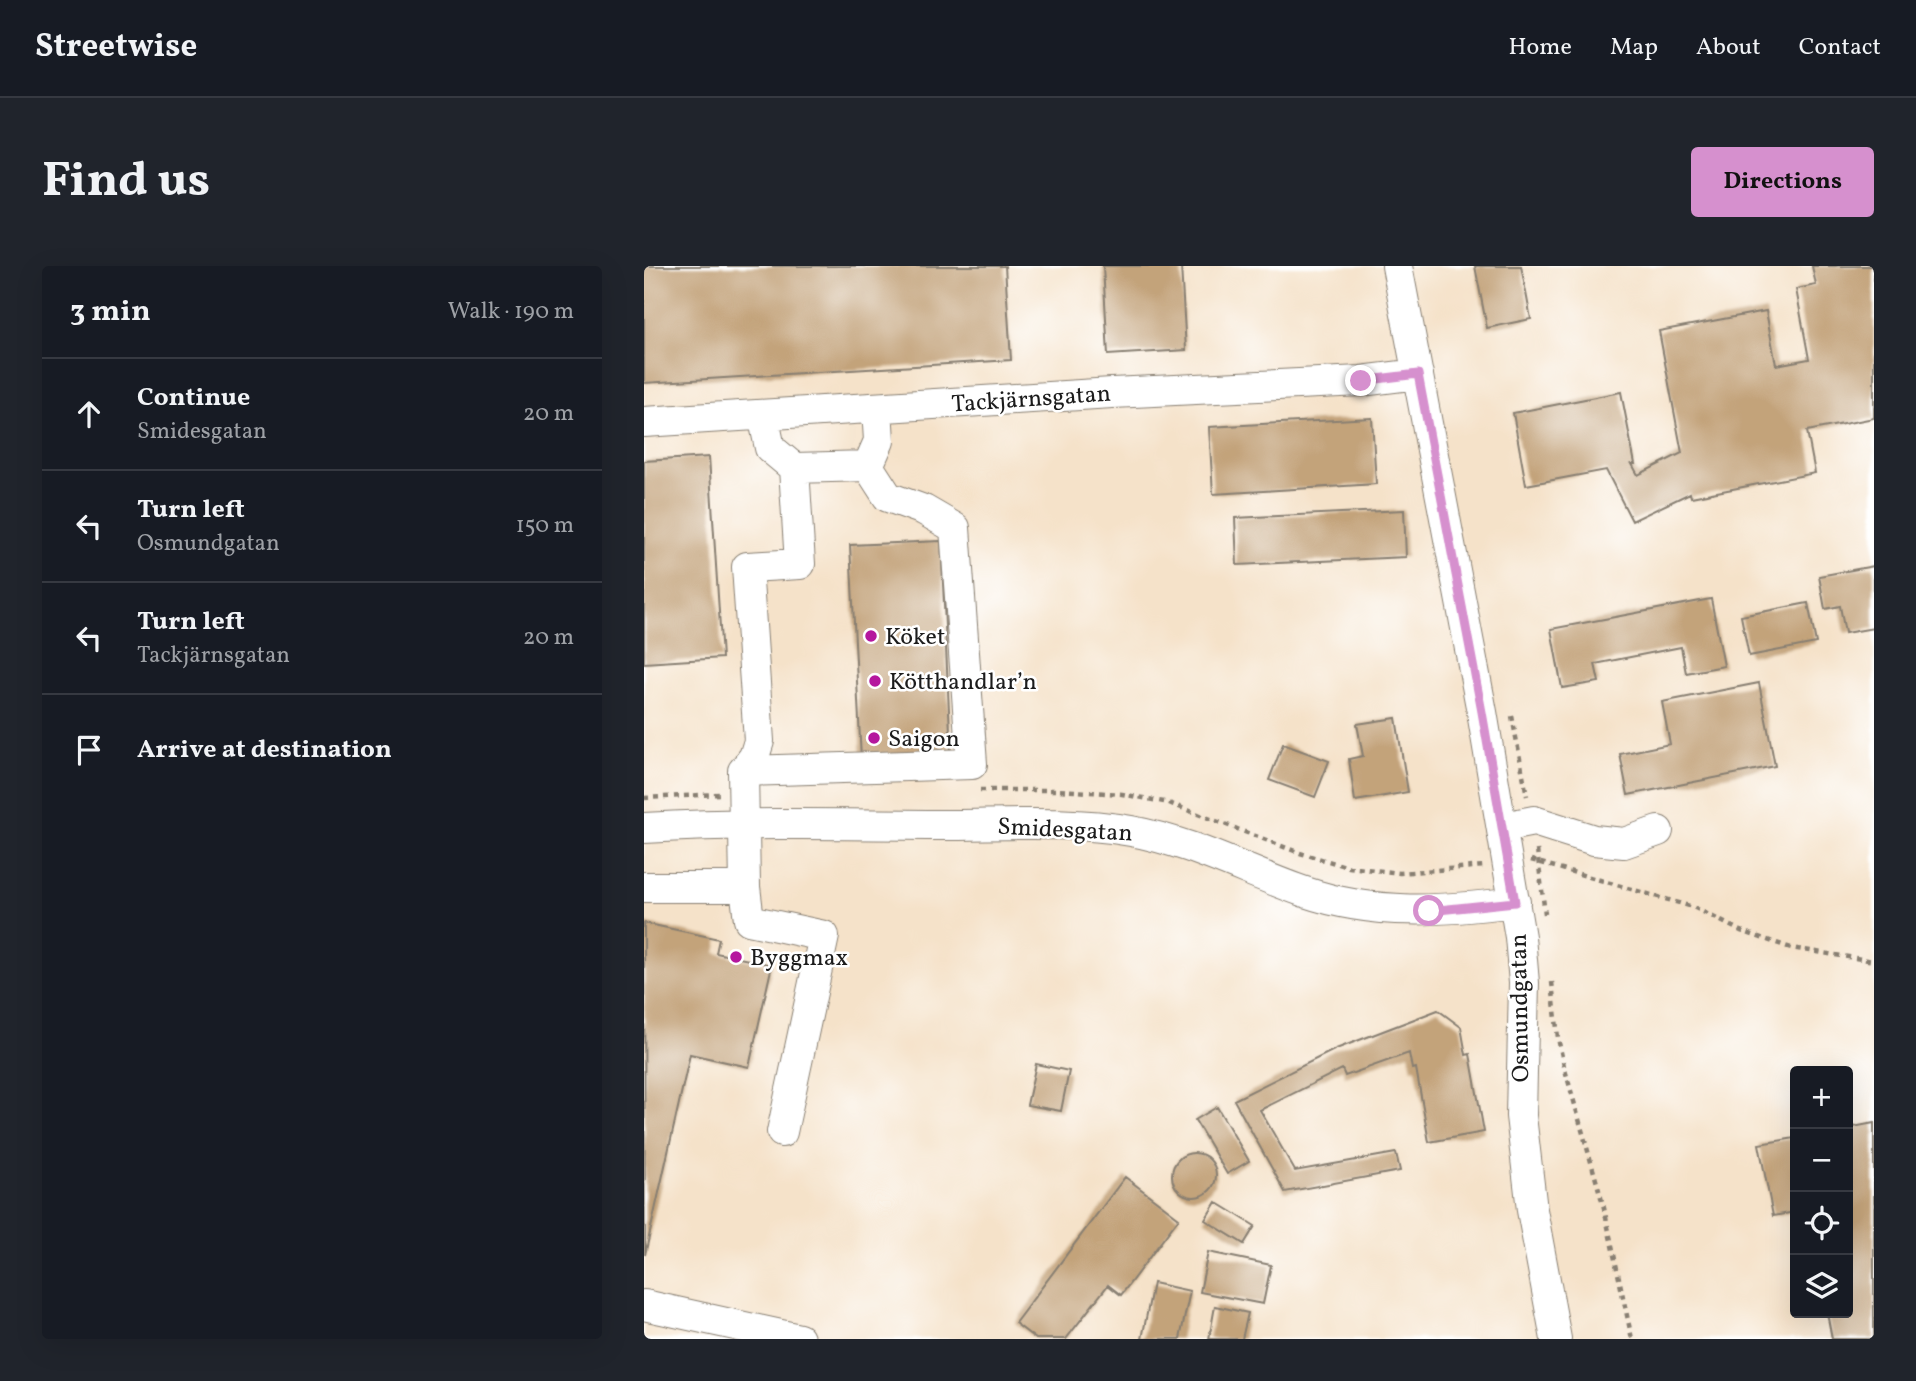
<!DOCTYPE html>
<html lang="en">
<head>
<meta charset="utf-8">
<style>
	body { margin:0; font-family:Vollkorn,serif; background:#20242c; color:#f1f3f6 }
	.controls { position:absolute; right:21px; bottom:21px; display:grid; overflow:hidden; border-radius:7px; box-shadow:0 7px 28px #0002 }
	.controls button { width:63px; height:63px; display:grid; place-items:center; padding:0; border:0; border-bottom:2px solid #363941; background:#171b24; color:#f1f3f6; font:35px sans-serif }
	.stop { position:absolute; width:21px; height:21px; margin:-16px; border:5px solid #d690ce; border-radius:50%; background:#fff }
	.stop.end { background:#d690ce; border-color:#fff; box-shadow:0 2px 7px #0008 }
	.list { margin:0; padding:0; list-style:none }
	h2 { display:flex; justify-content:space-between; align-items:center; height:91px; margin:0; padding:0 28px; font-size:30px }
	h2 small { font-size:23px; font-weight:400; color:#9ea1a6 }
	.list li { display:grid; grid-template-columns:46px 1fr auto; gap:21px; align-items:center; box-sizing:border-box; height:112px; padding:0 28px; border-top:2px solid #363941 }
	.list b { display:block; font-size:26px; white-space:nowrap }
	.list p { margin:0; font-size:23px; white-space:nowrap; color:#9ea1a6 }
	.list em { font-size:23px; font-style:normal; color:#9ea1a6 }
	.icon { flex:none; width:38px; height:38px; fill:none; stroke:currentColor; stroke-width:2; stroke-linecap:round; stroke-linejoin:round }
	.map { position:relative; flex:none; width:1230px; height:1073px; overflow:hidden; border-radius:7px }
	header { display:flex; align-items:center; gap:42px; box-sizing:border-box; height:98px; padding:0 35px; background:#171b24; border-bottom:2px solid #363941 }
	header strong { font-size:33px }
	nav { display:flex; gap:38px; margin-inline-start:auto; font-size:24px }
	.intro { display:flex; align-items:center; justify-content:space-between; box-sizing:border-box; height:168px; padding:0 42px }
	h1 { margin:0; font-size:49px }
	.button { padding:18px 32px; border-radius:7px; background:#d690ce; color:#111; font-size:24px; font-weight:700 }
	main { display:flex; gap:42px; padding:0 42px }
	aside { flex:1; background:#171b24; border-radius:7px; box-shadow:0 7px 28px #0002 }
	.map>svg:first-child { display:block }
	.building { fill:#c3a37a }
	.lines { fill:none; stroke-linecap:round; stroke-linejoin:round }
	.minor-casing { stroke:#887f72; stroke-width:32 }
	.path { stroke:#887f72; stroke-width:4.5; stroke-dasharray:5 5; stroke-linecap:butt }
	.minor { stroke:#fff; stroke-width:30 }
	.route { stroke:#d690ce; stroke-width:9 }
	.poi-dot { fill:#b5179e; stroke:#fff; stroke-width:2.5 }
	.labels { text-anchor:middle; stroke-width:5; stroke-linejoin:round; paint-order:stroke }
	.street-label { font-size:24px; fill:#1c1c1c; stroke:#fff }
	.poi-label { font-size:24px; fill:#1c1c1c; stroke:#fff; text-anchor:start }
</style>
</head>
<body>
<header>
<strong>Streetwise</strong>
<nav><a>Home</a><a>Map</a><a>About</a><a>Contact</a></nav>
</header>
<div class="intro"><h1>Find us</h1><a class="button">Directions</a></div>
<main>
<aside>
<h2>3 min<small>Walk · 190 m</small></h2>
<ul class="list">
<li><svg class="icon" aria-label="ahead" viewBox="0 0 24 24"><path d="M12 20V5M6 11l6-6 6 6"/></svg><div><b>Continue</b><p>Smidesgatan</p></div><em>20 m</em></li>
<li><svg class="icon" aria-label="left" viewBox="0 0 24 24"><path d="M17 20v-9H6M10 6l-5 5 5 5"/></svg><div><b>Turn left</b><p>Osmundgatan</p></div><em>150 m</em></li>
<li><svg class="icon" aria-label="left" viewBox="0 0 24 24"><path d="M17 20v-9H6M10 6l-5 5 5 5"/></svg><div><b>Turn left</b><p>Tackjärnsgatan</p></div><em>20 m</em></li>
<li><svg class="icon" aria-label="arrive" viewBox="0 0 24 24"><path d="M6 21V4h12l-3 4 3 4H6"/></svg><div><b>Arrive at destination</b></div></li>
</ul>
</aside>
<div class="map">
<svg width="1230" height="1073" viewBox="0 0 1230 1073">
	<rect width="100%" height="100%" fill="#fff"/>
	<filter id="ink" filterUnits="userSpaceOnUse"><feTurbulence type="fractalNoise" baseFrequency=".0143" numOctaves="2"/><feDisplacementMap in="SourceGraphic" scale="14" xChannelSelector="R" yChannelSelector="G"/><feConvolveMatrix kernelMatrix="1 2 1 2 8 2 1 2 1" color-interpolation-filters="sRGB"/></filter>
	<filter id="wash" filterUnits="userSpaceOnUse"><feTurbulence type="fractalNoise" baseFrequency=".00686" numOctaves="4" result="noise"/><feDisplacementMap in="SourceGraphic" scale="28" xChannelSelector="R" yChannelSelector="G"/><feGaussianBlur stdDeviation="1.57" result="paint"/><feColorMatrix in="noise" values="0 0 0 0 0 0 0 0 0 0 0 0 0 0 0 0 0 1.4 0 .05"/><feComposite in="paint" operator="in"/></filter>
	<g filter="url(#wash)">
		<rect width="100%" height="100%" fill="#f5e2c9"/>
		<g id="blocks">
			<!-- building -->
			<path class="building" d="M0 0H361L367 94 0 117Z
				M459 0H537L542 84 464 89Z
				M831 0H877L887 53 843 62Z
				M1168 0H1230V152L1163 165 1171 207 1047 231 1046 227 988 255 962 204 882 219 869 147 977 126 991 198H988L994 209 1038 187 1015 65 1122 45 1132 99 1165 93 1152 23 1172 19Z
				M728 152 732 218 569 228 565 161Z
				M65 191 78 392 0 397V195Z
				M760 244 762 291 593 299 591 252Z
				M297 275 307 488 217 493 206 279Z
				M1230 300V362L1201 367 1196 340 1181 343 1175 310Z
				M1067 333 1080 400 1042 407 1037 381 951 398 955 416 918 422 907 363Z
				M1164 337 1172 377 1105 390 1097 350Z
				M1115 417 1131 500 984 529 976 488 1026 478 1018 436Z
				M752 452 764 526 711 535 705 493 719 490 713 458Z
				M639 478 685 495 671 531 625 514Z
				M0 657 75 673 72 687 128 699 105 801 46 788 1 989Z
				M794 744 817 761 822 789 826 788 840 866 785 876 772 802 768 803 765 787 701 810 698 803 616 844 651 905 752 887 756 905 641 926 590 834 692 783Z
				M392 798 425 805 417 845 383 839Z
				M573 841 605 895 583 908 551 854Z
				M1230 857V1073H1188L1183 1047H1204V862Z
				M1151 872V946L1129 950 1115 878Z
				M528 909a22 22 0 1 1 44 0a22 22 0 1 1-44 0Z
				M481 911 535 952 477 1029 464 1019 422 1073H392L371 1057Z
				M572 936 611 960 600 978 561 954Z
				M564 986 627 999 619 1038 556 1026Z
				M509 1017 546 1025 536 1073H498Z
				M571 1040 604 1047 598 1073H565Z"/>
		</g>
	</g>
	<g filter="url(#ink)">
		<use href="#blocks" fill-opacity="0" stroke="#887f72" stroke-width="2"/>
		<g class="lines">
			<defs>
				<path id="minor" d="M753 0 838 446 876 671 880 717 877 850 888 944 912 1073
					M119 149 126 182 150 202 156 298 103 301 115 475 110 491 99 505 328 498 311 262 280 244 244 231 224 200 235 175 233 142
					M0 156 468 127 717 115 774 108
					M150 202 224 200
					M859 561 890 555 950 574 980 577 1014 565
					M0 562C99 556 198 558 296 559 359 559 425 554 487 565 548 576 603 606 661 626 731 650 800 645 871 636
					M0 621H101L99 505
					M101 621 105 654 180 670 138 866
					M0 1039 155 1073"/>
			</defs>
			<!-- minor casing -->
			<use href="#minor" class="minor-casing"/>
			<!-- path -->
			<path class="path" d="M868 450 883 530
				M336 524H414L478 528 525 537 656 587 705 601 756 607 840 600
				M0 532 76 528
				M893 584 901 648
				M887 594 1049 641 1097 665 1147 682 1230 695
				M908 716 914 772 920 800 960 942 988 1073"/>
			<!-- minor -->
			<use href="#minor" class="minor"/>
		</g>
	</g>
	<g class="lines" filter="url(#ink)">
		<!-- route -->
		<path class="route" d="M717 115 774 108 838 446 871 636 785 645"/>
	</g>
	<!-- markers -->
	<g class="poi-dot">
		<circle cx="227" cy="370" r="7"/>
		<circle cx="231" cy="415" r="7"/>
		<circle cx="230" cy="472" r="7"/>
		<circle cx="92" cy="691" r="7"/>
	</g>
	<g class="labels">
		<!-- street labels -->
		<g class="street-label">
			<text transform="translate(387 132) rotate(-4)" y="8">Tackjärnsgatan</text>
			<text transform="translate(421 563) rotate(3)" y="8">Smidesgatan</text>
			<text transform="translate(875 742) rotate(-91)" y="8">Osmundgatan</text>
		</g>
		<!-- poi labels -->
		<g class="poi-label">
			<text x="241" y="378">Köket</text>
			<text x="245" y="423">Kötthandlar’n</text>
			<text x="244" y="480">Saigon</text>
			<text x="106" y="699">Byggmax</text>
		</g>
	</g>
</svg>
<div class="controls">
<button>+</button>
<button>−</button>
<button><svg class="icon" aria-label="locate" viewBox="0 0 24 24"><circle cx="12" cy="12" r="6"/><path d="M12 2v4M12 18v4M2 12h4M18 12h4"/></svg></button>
<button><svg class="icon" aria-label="layers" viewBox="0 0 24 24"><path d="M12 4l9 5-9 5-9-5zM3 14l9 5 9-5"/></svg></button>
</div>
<div class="stop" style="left:785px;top:645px"></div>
<div class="stop end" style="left:717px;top:115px"></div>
</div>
</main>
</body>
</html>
